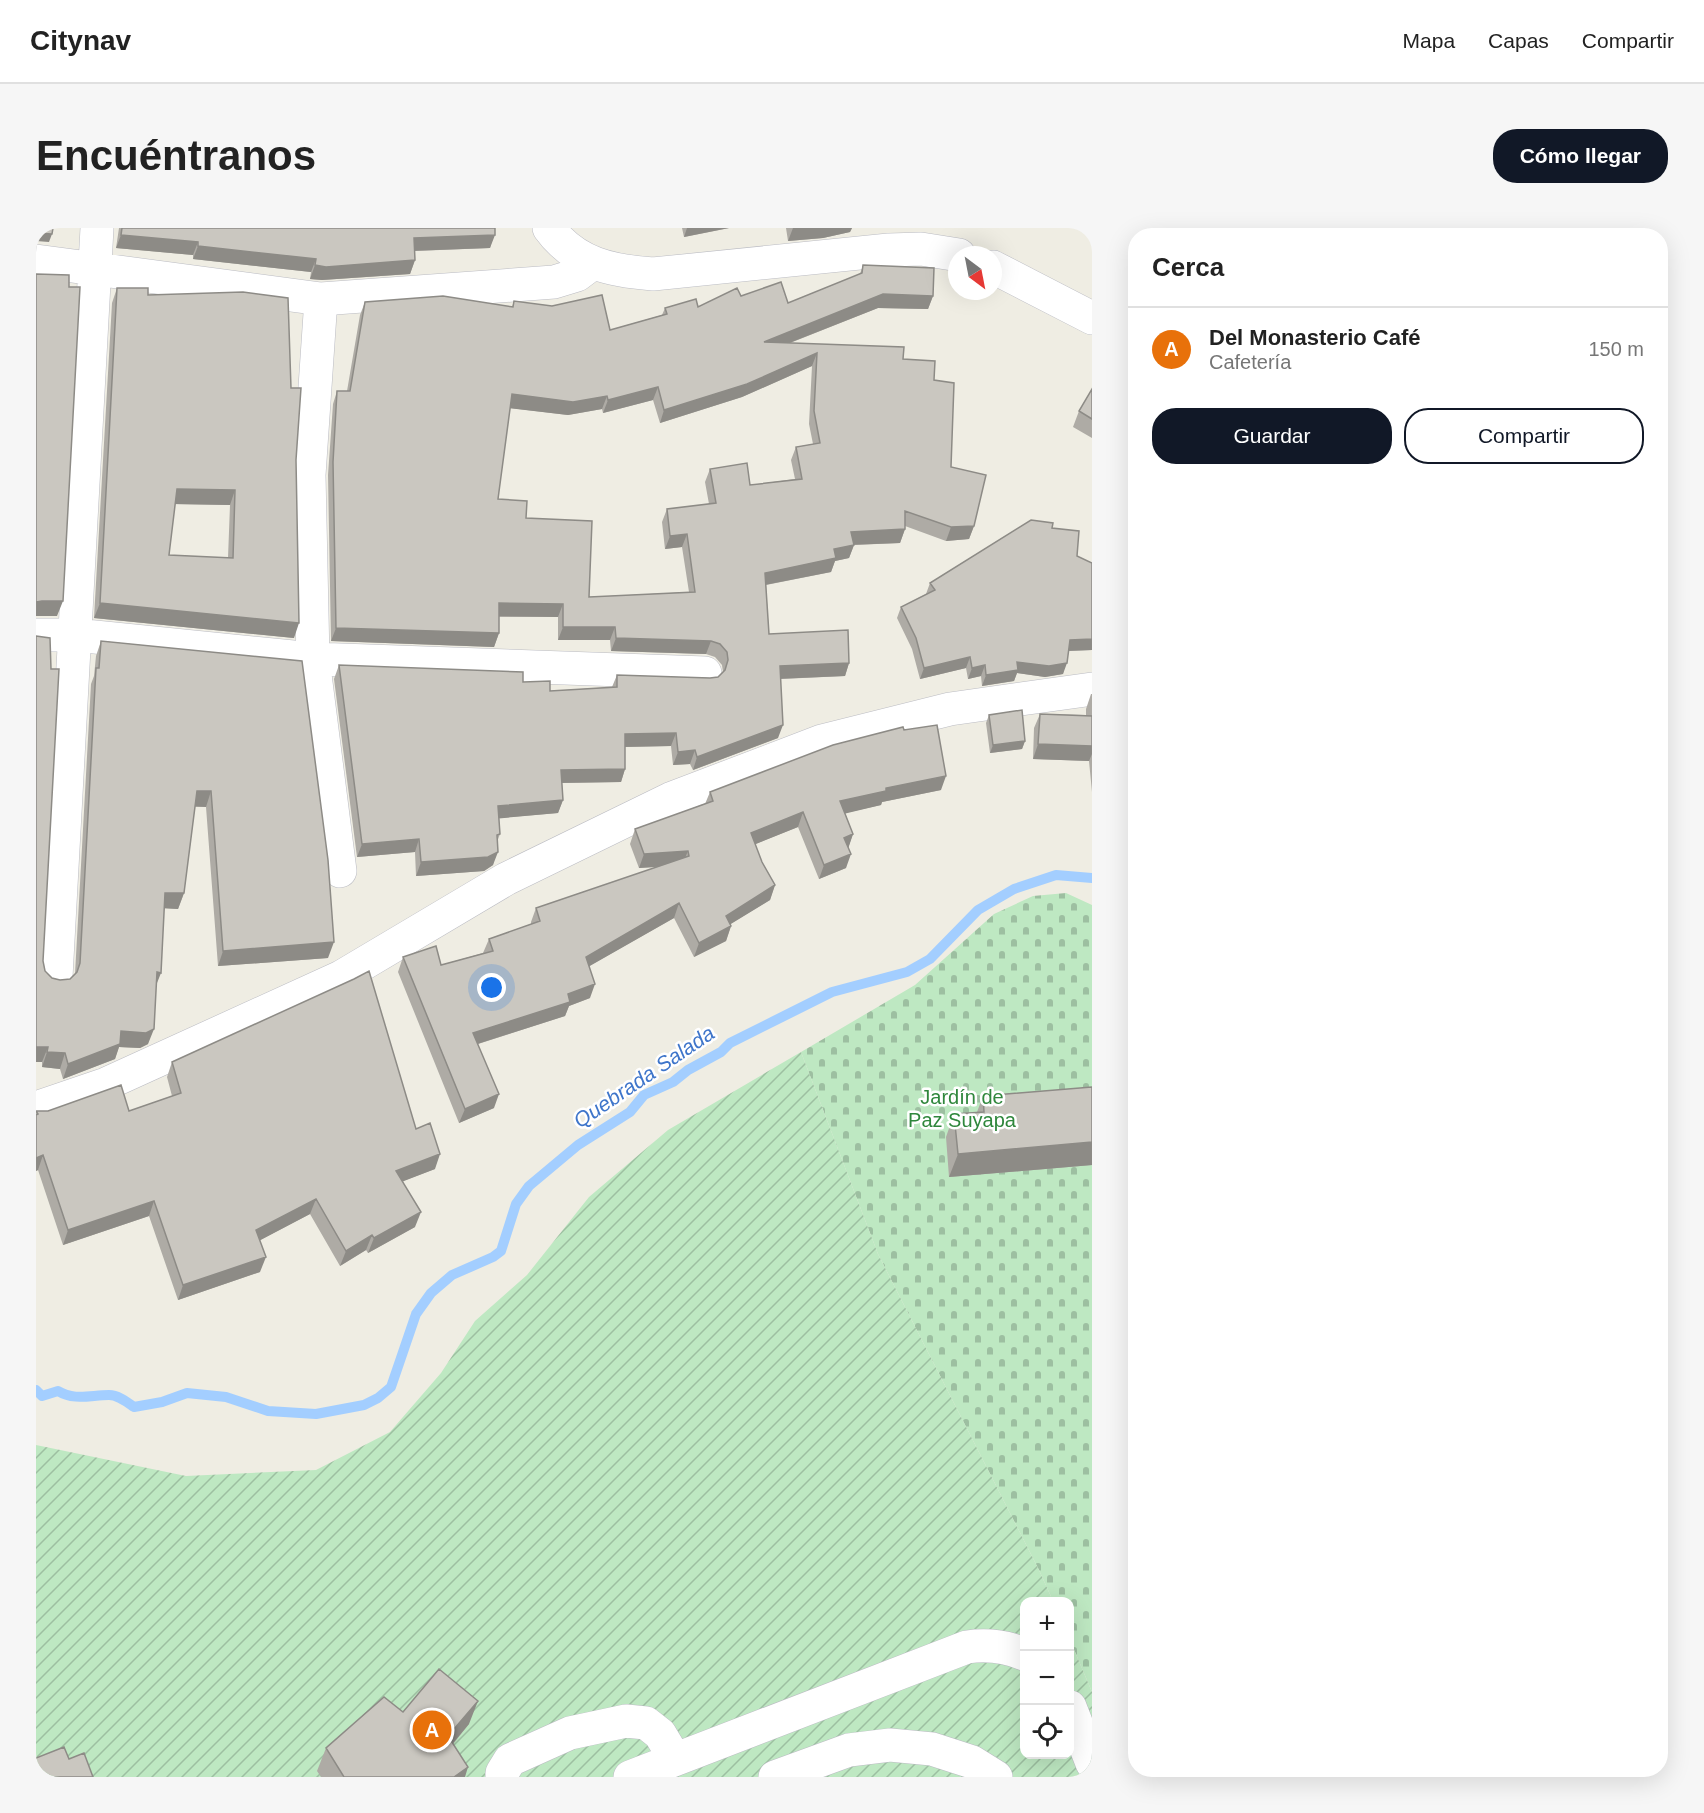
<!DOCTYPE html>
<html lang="es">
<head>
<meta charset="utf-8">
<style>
	body { margin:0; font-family:Arial,sans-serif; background:#f6f6f6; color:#222 }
	.controls { position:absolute; right:18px; bottom:18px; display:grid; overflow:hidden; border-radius:12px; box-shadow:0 6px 24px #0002 }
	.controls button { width:54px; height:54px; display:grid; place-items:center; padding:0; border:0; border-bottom:2px solid #e0e0e0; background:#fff; color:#222; font:30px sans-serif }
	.compass { position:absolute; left:912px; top:18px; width:54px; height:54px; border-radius:50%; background:#fff; box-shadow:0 6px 24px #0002; rotate:148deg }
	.you { position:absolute; left:456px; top:760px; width:21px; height:21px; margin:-15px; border:4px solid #fff; border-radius:50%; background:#1a73e8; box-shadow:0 0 0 9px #1a73e833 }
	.badge { display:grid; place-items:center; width:39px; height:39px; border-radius:50%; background:#111827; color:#fff; font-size:20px; font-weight:700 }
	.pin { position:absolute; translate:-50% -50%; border:3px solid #fff; box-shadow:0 2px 6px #0006 }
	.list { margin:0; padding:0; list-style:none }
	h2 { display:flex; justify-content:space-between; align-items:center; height:78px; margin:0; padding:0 24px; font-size:26px }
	h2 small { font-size:20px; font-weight:400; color:#767676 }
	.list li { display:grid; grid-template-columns:39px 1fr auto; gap:18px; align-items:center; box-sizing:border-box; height:84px; padding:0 24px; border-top:2px solid #e0e0e0 }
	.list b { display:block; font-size:22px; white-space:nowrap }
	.list p { margin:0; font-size:20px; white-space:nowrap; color:#767676 }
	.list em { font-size:20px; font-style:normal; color:#767676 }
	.actions { display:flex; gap:12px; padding:18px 24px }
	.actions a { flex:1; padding:14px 0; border:2px solid #111827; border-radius:24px; text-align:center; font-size:21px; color:#111827 }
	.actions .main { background:#111827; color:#fff }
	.icon { flex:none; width:33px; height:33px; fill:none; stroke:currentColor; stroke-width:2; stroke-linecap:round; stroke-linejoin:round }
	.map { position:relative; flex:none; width:1056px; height:1549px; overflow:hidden; border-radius:24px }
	header { display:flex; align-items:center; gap:36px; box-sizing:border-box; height:84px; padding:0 30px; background:#fff; border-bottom:2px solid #e0e0e0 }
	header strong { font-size:28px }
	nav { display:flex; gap:33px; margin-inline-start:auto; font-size:21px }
	.intro { display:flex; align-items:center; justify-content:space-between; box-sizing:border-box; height:144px; padding:0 36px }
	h1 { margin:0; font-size:42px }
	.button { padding:15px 27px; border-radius:24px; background:#111827; color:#fff; font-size:21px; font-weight:700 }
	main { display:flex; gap:36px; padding:0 36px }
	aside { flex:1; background:#fff; border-radius:24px; box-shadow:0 6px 24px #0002 }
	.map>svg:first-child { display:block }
	.cemetery { fill:url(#cemetery-stones) }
	.garden { fill:url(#garden-furrows) }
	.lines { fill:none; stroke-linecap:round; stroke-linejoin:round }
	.stream { stroke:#a3ceff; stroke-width:10 }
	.minor-casing { stroke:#bbbcc3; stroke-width:34 }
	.minor { stroke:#fff; stroke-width:33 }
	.wall { fill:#aeaba5; fill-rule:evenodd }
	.shaded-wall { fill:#8d8b86 }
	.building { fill:#cac7c0; stroke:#8d8b86; stroke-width:1.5; fill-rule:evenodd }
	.labels { text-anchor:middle; stroke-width:5; stroke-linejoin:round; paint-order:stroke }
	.park-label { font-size:20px; fill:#2f873c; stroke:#fff }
	.water-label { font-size:21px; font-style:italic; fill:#3e75ca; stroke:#fff }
</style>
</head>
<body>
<header>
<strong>Citynav</strong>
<nav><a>Mapa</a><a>Capas</a><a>Compartir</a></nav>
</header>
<div class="intro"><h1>Encuéntranos</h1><a class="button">Cómo llegar</a></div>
<main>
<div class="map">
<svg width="1056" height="1549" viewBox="0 0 1056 1549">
	<defs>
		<pattern id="cemetery-stones" width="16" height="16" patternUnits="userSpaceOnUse" patternTransform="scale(1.5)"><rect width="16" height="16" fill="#bee8c2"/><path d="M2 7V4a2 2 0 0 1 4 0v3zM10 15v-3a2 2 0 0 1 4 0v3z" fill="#9dbfa1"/></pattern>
		<pattern id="garden-furrows" width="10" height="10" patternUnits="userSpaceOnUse" patternTransform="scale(1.5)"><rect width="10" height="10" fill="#bee8c2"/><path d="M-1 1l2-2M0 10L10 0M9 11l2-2" fill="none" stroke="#9dbfa1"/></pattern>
	</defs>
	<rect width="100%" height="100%" fill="#efede3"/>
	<!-- cemetery -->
	<path class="cemetery" d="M1030 665 1056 677V1464L1034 1412V1374L1017 1373 1003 1342 842 1026 765 824 879 757 958 686 997 668Z"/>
	<!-- garden -->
	<path class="garden" d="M765 824 842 1026 1003 1342 1017 1373 988 1374V1526H1034V1412L1056 1464V1549H0V1217L150 1248 280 1242 354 1204 405 1145 439 1093 491 1047 553 969 632 902Z"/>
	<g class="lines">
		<!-- stream -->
		<path class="stream" d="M0 1162 6 1168 22 1163C38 1173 55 1167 73 1167 82 1167 91 1174 98 1179L126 1174 151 1165 190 1169 232 1183 280 1186 328 1177 342 1170 355 1159 380 1086 395 1065 416 1047 457 1029 465 1023 480 976 493 958 542 917 594 884 608 867 637 854 652 842 685 824 694 815 796 764 871 744 894 731 942 682 978 661 1020 647 1056 650"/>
		<defs>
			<path id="minor" d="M513 0C539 36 576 43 617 46L853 22 885 21 923 27
				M0 33 285 71 518 54 541 47 557 35
				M957 39 1056 90
				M285 71 273 247 277 431 304 643
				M0 407H39L277 431 669 445
				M20 749 61 0
				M0 880 70 856 305 749 470 651 634 571 786 513 914 481 1056 461
				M1034 1479 1056 1535
				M466 1549V1545L474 1532 534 1505 590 1493 610 1495 624 1506 639 1531
				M594 1549 931 1419C951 1416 969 1418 988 1426
				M739 1549 813 1522 854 1517 896 1521 936 1534 960 1549"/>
		</defs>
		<!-- minor casing -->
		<use href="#minor" class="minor-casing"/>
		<!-- minor -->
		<use href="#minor" class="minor"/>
	</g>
	<!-- wall -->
	<path class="wall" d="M83 0H459L454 20 379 23V32L374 46 286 52 274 51 275 44 157 31V27L80 20Z
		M646 0H693L648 9Z
		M750 0H816L814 4 787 10 752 13Z
		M827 37 897 68 892 81 842 80 754 115 867 131 898 152 915 239 938 298 933 311 910 313 869 298V301L864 315 818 317 813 330 799 333 795 344 730 357 733 406 813 435 809 448 745 451 742 510 657 542 654 536 637 537 635 518 589 519V541L585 554 526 555 527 572 522 585 463 590 464 606 461 614 457 637 448 643 380 648 379 624 321 629 298 451 303 437 487 454 514 463 576 459 581 447 674 450 682 449 687 444 686 437 679 429 670 426 575 423 574 412H522V389H463V405L458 419 295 413 292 247 297 176 301 163H311L324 87 329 74 476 79 478 73 574 102 626 87 629 80 662 79 705 68 752 75 824 46ZM776 138 773 196 777 216 760 219 755 232 759 251 714 257 674 241 669 254 673 276 631 281 626 294 629 321 646 319 653 364 553 369 490 290 462 271 474 180 532 187 566 181 567 185 617 172 624 195 706 169Z
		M81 60 112 67 255 160 260 232 258 410 58 390 76 75ZM139 276 194 277 192 330 133 327Z
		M1056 161V210L1037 199 1043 183Z
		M1016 300 1041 328 1056 335V422L1032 423 1027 446 1009 449 981 445 978 453 946 458 945 448 932 451 930 440 884 451 876 421 861 390 865 379 890 366 894 355Z
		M0 408 7 733 9 743 16 750 24 752 34 751 39 746 55 456 58 448 60 428 65 413 266 433 292 730 182 738 170 579H159L148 665 142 681 128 680 120 759 112 816 104 820 83 819 79 831 27 851 24 841 6 839V834H0Z
		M1055 466H1056V564L1053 533 997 531 998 500 1004 486 1050 487V481Z
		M953 487 989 513 986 521 954 525 950 495Z
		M868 502 905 562 846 574 845 577 809 585 817 606 812 620 810 640 783 651 762 599 719 616 726 634 739 657 734 672 694 696 695 698 690 713 658 729 638 690 553 738 554 770 533 778 529 788 442 816 458 880 423 895 362 744 367 729 405 737 447 725 453 711 495 696V694L500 680 622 639 603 640 594 616 599 601 669 576 674 564Z
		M136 834 380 901 399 941 367 953 379 999 332 1025 330 1022 304 1038 274 986 224 1012V1044L142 1072 113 988 27 1017 2 942 0 943V883H93L136 868 131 849Z
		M1056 859V937L913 949 910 909 918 886 941 884 947 868Z
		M367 1484 433 1496 417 1516 429 1549H285L281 1543 290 1520Z"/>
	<!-- shaded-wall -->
	<path class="shaded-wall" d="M651 0H693L648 9Z
		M757 0H816L814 4 787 10 752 13Z
		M0 5 16 6 13 14 0 13Z
		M85 7 162 14 157 27 80 20Z
		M459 7 454 20 373 23 378 10Z
		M162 18 280 31 275 44 157 31Z
		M379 32 374 46 286 52 274 51 279 37Z
		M847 66 897 68 892 81 842 80 723 127 728 114Z
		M781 125 776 138 706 169 624 195 628 182Z
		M622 159 617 172 567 185 572 172Z
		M476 166 571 168 566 181 532 187 471 180Z
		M141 261 199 262 194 277 136 276Z
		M938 298 933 311 910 313 915 299Z
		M869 301 864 315 811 317 815 304Z
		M651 306 646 319 629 321 634 308Z
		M818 317 813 330 799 333 795 344 724 358 729 345 798 321Z
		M6 373H27L21 388H0V374Z
		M64 375 263 395 258 410 58 390Z
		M463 375 527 376 522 389 459 388Z
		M527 399H579L574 412H522Z
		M300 400 463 405 458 419 295 413Z
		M580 410 675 413 670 426 575 423Z
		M1056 411V422L1030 423 1034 412Z
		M934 429 930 440 884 451 888 440Z
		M981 434 1031 435 1027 446 1009 449 981 445 978 453 946 458 950 447Z
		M813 435 809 448 739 451 744 438Z
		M949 437 945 448 932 451 936 440Z
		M747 497 742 510 657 542 661 529Z
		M640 505 635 518 585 519 589 506Z
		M989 513 986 521 954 525 957 517Z
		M1002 516 1056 518V526L1053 533 997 531Z
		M659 522 654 536 637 537 642 524Z
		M589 541 585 554 520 555 525 542Z
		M910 548 905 562 846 574 845 577 799 588 804 573 850 560Z
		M161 563H175L170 579 156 578Z
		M527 572 522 585 457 591 462 578Z
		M767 584 762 599 710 620 715 605Z
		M817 606 812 621 808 610Z
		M383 611 379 624 321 629 326 616Z
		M652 623 646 637 603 640 608 626Z
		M462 624 457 637 448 643 380 648 385 634Z
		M815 626 810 640 783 651 788 637Z
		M739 657 734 672 685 702 690 688Z
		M129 665H148L142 681 123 680Z
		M643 675 638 690 545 743 550 729Z
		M695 698 690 713 658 729 663 715Z
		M298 714 292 730 182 738 187 723Z
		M121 744 125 745 119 760Z
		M559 756 554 770 533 778 529 788 432 819 437 805 532 766Z
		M118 801 112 816 104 820 83 819 79 831 27 851 32 836 85 803Z
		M0 819H12L6 834H0Z
		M11 824 29 825 24 841 6 839Z
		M463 866 458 880 423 895 429 881Z
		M1056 914V937L913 949 922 926Z
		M404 926 399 941 355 958 360 943Z
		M7 927 2 942 0 943V930Z
		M280 971 274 986 215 1017 220 1002Z
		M118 973 113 988 27 1017 32 1002Z
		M385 984 379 999 332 1025 338 1010Z
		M336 1007 330 1022 304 1038 310 1023Z
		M230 1029 224 1044 142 1072 147 1057Z
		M442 1473 433 1496 403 1532 412 1508Z
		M432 1539 429 1549H418Z"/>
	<!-- building -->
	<path class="building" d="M0 0H17L16 6 0 5Z
		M86 0H459V7L378 10 379 32 290 39 279 37 280 31 162 18V14L85 7Z
		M827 37 898 40 897 68 847 66 728 114 868 119 867 131 899 133 898 152 918 155 915 239 950 247 938 298 915 299 869 283V301L815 304 818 317 798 321 800 330 729 345 733 406 812 402 813 435 744 438 747 497 661 529 659 522 642 524 640 505 589 506V541L525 542 527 572 462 578 464 606 461 607 462 624 452 629 385 634 383 611 326 616 303 437 487 444V454L514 453V463L581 459V447L674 450 682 449 689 442 692 432 691 424 684 416 675 413 580 410 579 399H527V376L463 375V405L300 400 297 234 301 163H314L329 74 407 68 477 79 478 73 516 78 566 67 574 102 631 86 629 80 660 71 662 79 701 60 705 68 745 54 752 75 826 45ZM781 125 778 183 784 215 760 219 766 251 714 257 711 235 674 241 680 275 631 281 634 308 651 306 659 364 553 369 556 293 490 290 491 273 462 271 476 166 537 174 571 168 572 172 622 159 628 182 711 156Z
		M0 46 33 47V59H44L27 373H6L0 374Z
		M81 60H112V67L207 64 252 70 255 160H265L260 232 263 395 64 375ZM141 261 199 262 197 330 133 327Z
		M1056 161V191L1043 183Z
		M995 292 1017 295 1016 300 1043 303 1041 328 1056 335V411L1034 412 1031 435 1013 438 981 434 982 442 950 447 949 437 936 440 934 429 888 440 880 410 865 379 899 362 894 355Z
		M0 408 14 410 15 441H23L7 733 9 743 16 750 24 752 34 751 41 744 44 735 60 440H63L65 413 266 433 292 632 298 714 187 723 175 563H161L148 665H129L125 745 121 744 118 801 110 805 85 803 84 816 32 836 29 825 11 824 12 819H0Z
		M986 482 989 513 957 517 953 487Z
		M1004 486 1056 488V518L1002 516Z
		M901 497 910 548 850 560V563L804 573 817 606 808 610 815 626 788 637 767 584 715 605 726 634 739 657 690 688 695 698 663 715 643 675 550 729 559 756 532 766 534 774 437 805 463 866 429 881 367 729 400 718 405 737 457 723 453 711 504 693 500 680 653 628 652 623 608 626 599 601 677 573 674 564 797 517 867 499 868 502Z
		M333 743 380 901 394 895 404 926 360 943 385 984 338 1010 336 1007 310 1023 280 971 220 1002 230 1029 147 1057 118 973 32 1002 7 927 0 930V887L2 886 0 883H12L85 857 93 883 145 865 136 834 318 751Z
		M1056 859V914L922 926 918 886 948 884 947 868Z
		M403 1441 442 1473 412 1508 432 1539 418 1549H308L290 1520 348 1469 367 1484Z
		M28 1519 33 1531 48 1525 57 1549H0V1530Z"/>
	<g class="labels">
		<!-- park labels -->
		<g class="park-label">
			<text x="926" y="876">Jardín de<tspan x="926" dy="23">Paz Suyapa</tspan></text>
		</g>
		<!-- water labels -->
		<g class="water-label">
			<text transform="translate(608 849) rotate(-34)" y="7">Quebrada Salada</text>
		</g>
	</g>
</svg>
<div class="controls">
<button>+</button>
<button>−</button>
<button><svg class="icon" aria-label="locate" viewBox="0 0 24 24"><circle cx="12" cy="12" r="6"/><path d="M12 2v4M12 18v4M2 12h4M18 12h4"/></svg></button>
</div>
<svg class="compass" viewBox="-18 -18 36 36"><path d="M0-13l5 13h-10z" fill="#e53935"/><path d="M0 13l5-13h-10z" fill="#767676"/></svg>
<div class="you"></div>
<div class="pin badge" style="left:396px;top:1502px;background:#e8710a">A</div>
</div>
<aside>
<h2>Cerca<small></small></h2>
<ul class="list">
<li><span class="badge" style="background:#e8710a">A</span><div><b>Del Monasterio Café</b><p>Cafetería</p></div><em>150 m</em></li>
</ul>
<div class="actions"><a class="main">Guardar</a><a>Compartir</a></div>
</aside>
</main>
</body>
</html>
